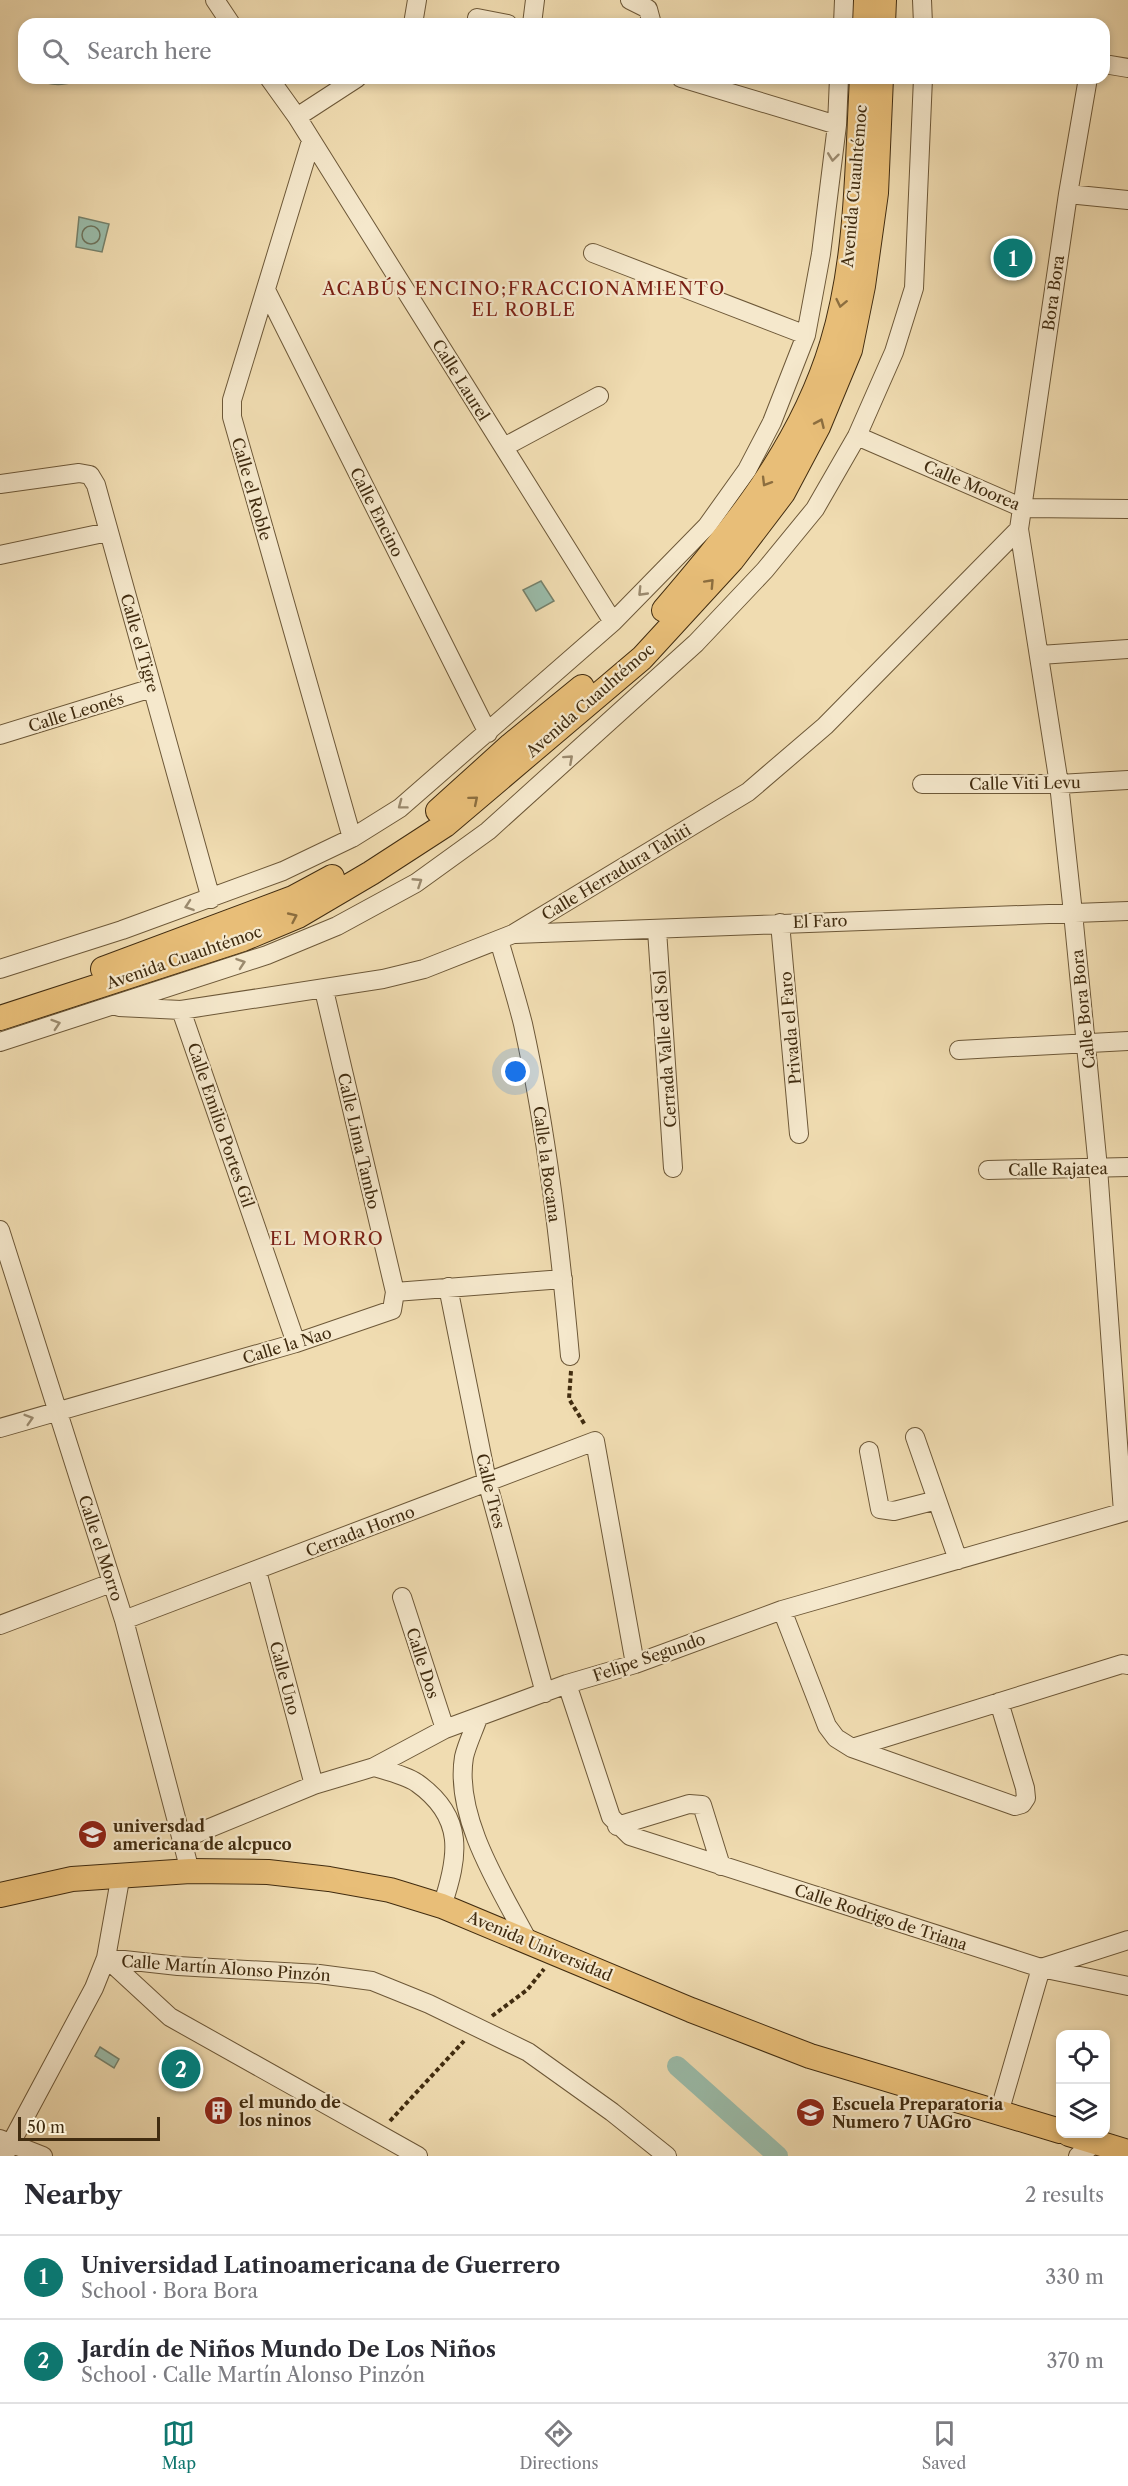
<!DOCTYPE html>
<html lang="en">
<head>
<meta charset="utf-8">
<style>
	body { margin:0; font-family:"Libre Caslon Text",serif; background:#f7f7f7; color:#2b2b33 }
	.controls { position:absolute; right:18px; bottom:18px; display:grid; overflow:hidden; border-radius:12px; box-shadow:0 3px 9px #0003 }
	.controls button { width:54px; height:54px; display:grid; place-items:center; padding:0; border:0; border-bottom:2px solid #e1e1e2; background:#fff; color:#2b2b33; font:30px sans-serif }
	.scale { position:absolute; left:18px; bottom:15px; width:142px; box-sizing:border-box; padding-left:6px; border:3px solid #412c10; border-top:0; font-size:16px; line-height:21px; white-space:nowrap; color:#412c10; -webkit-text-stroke:4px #f5e8cc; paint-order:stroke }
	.you { position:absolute; left:516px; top:1072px; width:21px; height:21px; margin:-15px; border:4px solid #fff; border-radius:50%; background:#1a73e8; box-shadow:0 0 0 9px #1a73e833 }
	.badge { display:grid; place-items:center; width:39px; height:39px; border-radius:50%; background:#0f766e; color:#fff; font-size:20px; font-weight:700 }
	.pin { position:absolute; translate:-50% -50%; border:3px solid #fff; box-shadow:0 2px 6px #0006 }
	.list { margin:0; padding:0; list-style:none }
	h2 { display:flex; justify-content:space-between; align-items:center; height:78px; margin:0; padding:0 24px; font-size:26px }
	h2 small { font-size:20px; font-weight:400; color:#7c7c81 }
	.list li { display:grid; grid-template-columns:39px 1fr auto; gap:18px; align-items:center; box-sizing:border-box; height:84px; padding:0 24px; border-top:2px solid #e1e1e2 }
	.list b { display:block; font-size:22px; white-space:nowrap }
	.list p { margin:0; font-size:20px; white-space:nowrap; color:#7c7c81 }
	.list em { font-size:20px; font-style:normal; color:#7c7c81 }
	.icon { flex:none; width:33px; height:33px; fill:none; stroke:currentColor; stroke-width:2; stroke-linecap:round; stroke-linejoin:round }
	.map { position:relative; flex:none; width:1128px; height:2156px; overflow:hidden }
	.search { position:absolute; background:#fff; box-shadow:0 3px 9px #0003; left:18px; right:18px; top:18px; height:66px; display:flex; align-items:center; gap:15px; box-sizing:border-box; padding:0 21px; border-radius:18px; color:#7c7c81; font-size:22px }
	.sheet { height:246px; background:#fff }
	nav { display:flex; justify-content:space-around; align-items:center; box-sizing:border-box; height:84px; border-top:2px solid #e1e1e2; background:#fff; font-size:16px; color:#7c7c81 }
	nav a { display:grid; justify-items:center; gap:3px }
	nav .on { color:#0f766e }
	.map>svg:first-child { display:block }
	.water { fill:#9abcaa; stroke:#76826c; stroke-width:1.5 }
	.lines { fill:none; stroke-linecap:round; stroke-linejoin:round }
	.shore { stroke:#6e745d; stroke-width:1.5 }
	.canal { stroke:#9abcaa; stroke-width:20 }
	.minor-casing { stroke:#6d5838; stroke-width:20 }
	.major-casing { stroke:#412c10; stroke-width:26 }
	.path { stroke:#412c10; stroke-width:4; stroke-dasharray:4.5 3; stroke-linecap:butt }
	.minor { stroke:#f5e8cc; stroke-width:18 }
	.major { stroke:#e8be78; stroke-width:24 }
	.oneway { stroke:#9b8a6e }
	.oneway2 { stroke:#8c6e3f }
	.labels { text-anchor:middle; stroke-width:4.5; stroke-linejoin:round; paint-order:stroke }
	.street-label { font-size:16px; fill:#412c10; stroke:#f5e8cc }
	.poi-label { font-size:16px; font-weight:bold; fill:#412c10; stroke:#f5e8cc; text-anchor:start }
	.neighbourhood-label { font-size:18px; letter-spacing:1.5px; fill:#7a1f14; stroke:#f5e8cc }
</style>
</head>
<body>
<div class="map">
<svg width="1128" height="2156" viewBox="0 0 1128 2156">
	<rect width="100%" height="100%" fill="#f0dcb1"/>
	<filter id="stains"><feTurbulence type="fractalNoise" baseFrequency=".00333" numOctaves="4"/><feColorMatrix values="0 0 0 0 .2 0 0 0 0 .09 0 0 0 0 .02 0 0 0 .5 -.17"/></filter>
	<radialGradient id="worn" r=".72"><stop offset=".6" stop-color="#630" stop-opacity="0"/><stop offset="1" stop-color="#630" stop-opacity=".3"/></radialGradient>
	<!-- water -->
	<path class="water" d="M45 78H83C73 84 58 86 47 83Z
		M79 217 109 224 102 252 76 247Z
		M541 581 554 601 536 611 523 590Z
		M100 2047 119 2059 114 2068 95 2056Z"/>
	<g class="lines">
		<!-- shore -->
		<path class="shore" d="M82 235a9 9 0 1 1 18 0a9 9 0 1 1-18 0Z"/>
		<!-- canal -->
		<path class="canal" d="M677 2066 778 2156"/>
		<defs>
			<path id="minor" d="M215 0 231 24
				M630 0 648 9 652 24
				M922 0 923 24
				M477 18 508 24
				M413 24 417 0
				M532 24 535 0
				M843 24 844 0
				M1104 64 1128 68
				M269 78 297 117 613 622
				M681 78 837 125
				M1088 78 1068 194 1019 529 1059 784 1073 913 1098 1168 1123 1512
				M297 117 357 78
				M311 141 232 400V417L352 838
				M1068 194 1128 200
				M593 253 806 335
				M266 290 488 733
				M857 436 1023 508 1128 509
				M504 447 599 396
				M0 484 79 473 90 475 96 485 211 899
				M0 555 108 532
				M1040 655 1128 649
				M0 735 152 688
				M922 784H1059L1128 780
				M780 923 799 1134
				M657 930 673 1168
				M515 934 1128 911
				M499 940C507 968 516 996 523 1024 547 1133 560 1245 570 1356
				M0 969 122 930 283 871 352 838 400 808 613 622 707 526 747 470 772 422 806 335 821 254 837 125 839 78
				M119 1007 181 1010 383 979 424 969 513 934 748 792 825 726 1019 529
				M181 1010 296 1343
				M0 1042 267 955 337 926 416 883 488 831 696 643 765 570 815 509 857 436 894 352 914 288 923 78
				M959 1050 1128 1041
				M988 1170 1128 1167
				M0 1230 124 1620 190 1871
				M448 1287 487 1481 545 1693
				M395 1292 563 1279
				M0 1428 296 1343 392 1310 395 1292 324 990
				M915 1437 958 1560
				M869 1451 880 1509 894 1511 937 1500
				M257 1571 314 1785
				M402 1597 445 1729
				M782 1610 827 1726 836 1738 852 1748 1015 1806 1022 1804 1026 1798 1025 1788 999 1702
				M124 1620 595 1441 635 1664
				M0 1625 111 1583
				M567 1684 611 1817 630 1836 1041 1968 1128 1986
				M478 1718C474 1730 467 1744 464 1757 454 1817 500 1888 527 1939
				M852 1748 1122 1664 1128 1665
				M374 1767C387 1771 405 1775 417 1783 465 1817 459 1856 442 1906
				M617 1826 689 1804 702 1805 721 1866
				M183 1839 314 1785 374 1767 445 1729 567 1684 635 1664 782 1610 1128 1511
				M106 1958 178 1966 319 1974 372 1981 429 2004 528 2052 612 2112 667 2156
				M106 1958 170 2017 418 2156
				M999 2113 1041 1968 1128 1940
				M0 2139 43 2156
				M4 2156 94 1988 106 1958 121 1874
				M1078 2156 1097 2142"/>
			<path id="major" d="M865 24 866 0
				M883 24 884 0
				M664 610C733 530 801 447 832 344 858 259 857 165 862 78
				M438 811 511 745 582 687
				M103 969 293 898 332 877
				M0 1018 243 939 298 916 371 873 445 825 642 658 732 560 783 493 818 427 850 350 863 286 876 193 881 78
				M0 1895 72 1879 190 1871 268 1872 329 1879 390 1890 442 1906 691 2010 810 2056 1060 2131
				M1069 2134 1128 2152"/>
		</defs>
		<!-- minor casing -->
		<use href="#minor" class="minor-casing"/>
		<!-- major casing -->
		<use href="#major" class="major-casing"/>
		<!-- path -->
		<path class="path" d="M571 1371 569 1399 585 1425
			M492 2016 527 1990 544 1969
			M390 2121 464 2041"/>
		<!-- minor -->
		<use href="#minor" class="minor"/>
		<!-- major -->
		<use href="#major" class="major"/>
	</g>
	<!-- one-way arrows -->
	<defs><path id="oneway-chevron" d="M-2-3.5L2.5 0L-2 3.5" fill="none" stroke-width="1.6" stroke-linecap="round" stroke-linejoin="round" transform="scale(1.5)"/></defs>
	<g class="oneway">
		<use href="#oneway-chevron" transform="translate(833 157) rotate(97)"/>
		<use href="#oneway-chevron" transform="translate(642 592) rotate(134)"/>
		<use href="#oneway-chevron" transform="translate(569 759) rotate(-42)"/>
		<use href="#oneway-chevron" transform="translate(402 805) rotate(143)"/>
		<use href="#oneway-chevron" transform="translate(418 882) rotate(-33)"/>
		<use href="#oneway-chevron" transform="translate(189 906) rotate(161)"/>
		<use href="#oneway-chevron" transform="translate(241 963) rotate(-19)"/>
		<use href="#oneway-chevron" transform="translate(56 1024) rotate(-18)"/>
		<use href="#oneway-chevron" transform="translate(29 1419) rotate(-17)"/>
	</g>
	<g class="oneway2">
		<use href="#oneway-chevron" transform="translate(841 303) rotate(102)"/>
		<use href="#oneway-chevron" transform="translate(820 423) rotate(-66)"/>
		<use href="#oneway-chevron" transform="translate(766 482) rotate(121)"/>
		<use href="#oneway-chevron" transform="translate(710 583) rotate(-47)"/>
		<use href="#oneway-chevron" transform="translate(474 800) rotate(-40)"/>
		<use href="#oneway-chevron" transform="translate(293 917) rotate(-25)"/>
	</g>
	<!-- icons -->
	<defs>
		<symbol id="university-disc" viewBox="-11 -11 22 22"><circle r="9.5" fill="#8f2418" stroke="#f5e8cc"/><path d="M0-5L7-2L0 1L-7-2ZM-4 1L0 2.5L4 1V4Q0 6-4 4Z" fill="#fff"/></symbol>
		<symbol id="building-disc" viewBox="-11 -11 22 22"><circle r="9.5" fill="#8f2418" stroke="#f5e8cc"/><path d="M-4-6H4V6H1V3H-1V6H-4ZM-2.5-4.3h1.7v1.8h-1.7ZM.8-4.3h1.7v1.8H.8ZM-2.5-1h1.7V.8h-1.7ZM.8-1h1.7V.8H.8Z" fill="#fff"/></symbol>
		<symbol id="school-disc" viewBox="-11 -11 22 22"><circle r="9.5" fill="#8f2418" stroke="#f5e8cc"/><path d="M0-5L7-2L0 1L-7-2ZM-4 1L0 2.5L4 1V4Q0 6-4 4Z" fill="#fff"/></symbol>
	</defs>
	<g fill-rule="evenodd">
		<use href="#university-disc" x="76" y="1818" width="33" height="33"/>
		<use href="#building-disc" x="202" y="2094" width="33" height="33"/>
		<use href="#school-disc" x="794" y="2096" width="33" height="33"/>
	</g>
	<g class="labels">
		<!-- street labels -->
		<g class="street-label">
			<text transform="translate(854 186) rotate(-85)" y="6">Avenida Cuauhtémoc</text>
			<text transform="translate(1053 293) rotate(-82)" y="6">Bora Bora</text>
			<text transform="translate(461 380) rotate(58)" y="6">Calle Laurel</text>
			<text transform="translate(972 485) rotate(23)" y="6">Calle Moorea</text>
			<text transform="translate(252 489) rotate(74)" y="6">Calle el Roble</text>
			<text transform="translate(377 512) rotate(63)" y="6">Calle Encino</text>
			<text transform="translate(140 643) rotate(74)" y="6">Calle el Tigre</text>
			<text transform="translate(590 700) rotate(-41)" y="6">Avenida Cuauhtémoc</text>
			<text transform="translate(76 712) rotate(-17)" y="6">Calle Leonés</text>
			<text transform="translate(1025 783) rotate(-1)" y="6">Calle Viti Levu</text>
			<text transform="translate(616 872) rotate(-31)" y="6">Calle Herradura Tahiti</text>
			<text transform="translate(820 921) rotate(-2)" y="6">El Faro</text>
			<text transform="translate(184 957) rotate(-19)" y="6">Avenida Cuauhtémoc</text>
			<text transform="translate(1083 1009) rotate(-96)" y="6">Calle Bora Bora</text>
			<text transform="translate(790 1028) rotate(-95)" y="6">Privada el Faro</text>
			<text transform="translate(665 1049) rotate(-94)" y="6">Cerrada Valle del Sol</text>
			<text transform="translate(221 1125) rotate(71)" y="6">Calle Emilio Portes Gil</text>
			<text transform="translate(359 1141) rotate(77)" y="6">Calle Lima Tambo</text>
			<text transform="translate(547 1164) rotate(82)" y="6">Calle la Bocana</text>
			<text transform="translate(1058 1169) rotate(-1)" y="6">Calle Rajatea</text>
			<text transform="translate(287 1345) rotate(-17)" y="6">Calle la Nao</text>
			<text transform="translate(491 1491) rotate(76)" y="6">Calle Tres</text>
			<text transform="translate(360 1531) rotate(-21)" y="6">Cerrada Horno</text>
			<text transform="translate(101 1548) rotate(72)" y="6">Calle el Morro</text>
			<text transform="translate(649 1657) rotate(-19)" y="6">Felipe Segundo</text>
			<text transform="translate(423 1663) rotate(72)" y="6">Calle Dos</text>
			<text transform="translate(285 1678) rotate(75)" y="6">Calle Uno</text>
			<text transform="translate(881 1917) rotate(18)" y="6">Calle Rodrigo de Triana</text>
			<text transform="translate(540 1946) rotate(23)" y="6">Avenida Universidad</text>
			<text transform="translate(226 1968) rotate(4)" y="6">Calle Martín Alonso Pinzón</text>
		</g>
		<!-- poi labels -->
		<g class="poi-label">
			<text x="113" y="1832">universdad<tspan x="113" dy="18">americana de alcpuco</tspan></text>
			<text x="239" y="2108">el mundo de<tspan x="239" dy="18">los ninos</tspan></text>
			<text x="832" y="2110">Escuela Preparatoria<tspan x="832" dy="18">Numero 7 UAGro</tspan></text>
		</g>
		<!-- neighbourhood labels -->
		<g class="neighbourhood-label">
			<text x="524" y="295">ACABÚS ENCINO;FRACCIONAMIENTO<tspan x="524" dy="21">EL ROBLE</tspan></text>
			<text x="327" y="1245">EL MORRO</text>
		</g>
	</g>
	<rect width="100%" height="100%" filter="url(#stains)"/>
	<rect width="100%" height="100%" fill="url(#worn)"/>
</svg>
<div class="controls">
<button><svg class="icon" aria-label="locate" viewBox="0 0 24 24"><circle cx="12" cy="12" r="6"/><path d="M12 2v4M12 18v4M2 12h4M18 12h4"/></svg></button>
<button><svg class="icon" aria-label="layers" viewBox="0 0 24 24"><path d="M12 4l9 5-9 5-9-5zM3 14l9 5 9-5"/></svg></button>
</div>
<div class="scale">50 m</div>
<div class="you"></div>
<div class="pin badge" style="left:1013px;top:258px">1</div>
<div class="pin badge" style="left:181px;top:2069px">2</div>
<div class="search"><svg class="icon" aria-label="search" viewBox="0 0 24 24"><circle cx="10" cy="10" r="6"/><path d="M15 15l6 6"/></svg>Search here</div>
</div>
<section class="sheet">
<h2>Nearby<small>2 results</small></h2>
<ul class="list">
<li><span class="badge">1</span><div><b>Universidad Latinoamericana de Guerrero</b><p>School · Bora Bora</p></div><em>330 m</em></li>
<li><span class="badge">2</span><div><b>Jardín de Niños Mundo De Los Niños</b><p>School · Calle Martín Alonso Pinzón</p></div><em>370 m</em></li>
</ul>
</section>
<nav>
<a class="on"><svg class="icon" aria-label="map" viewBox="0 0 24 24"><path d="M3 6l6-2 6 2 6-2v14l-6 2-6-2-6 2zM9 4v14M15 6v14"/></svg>Map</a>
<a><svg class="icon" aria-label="directions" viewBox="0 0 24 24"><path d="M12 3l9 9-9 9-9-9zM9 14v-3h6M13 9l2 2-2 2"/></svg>Directions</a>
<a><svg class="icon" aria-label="saved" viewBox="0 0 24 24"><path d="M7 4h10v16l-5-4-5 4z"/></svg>Saved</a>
</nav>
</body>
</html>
